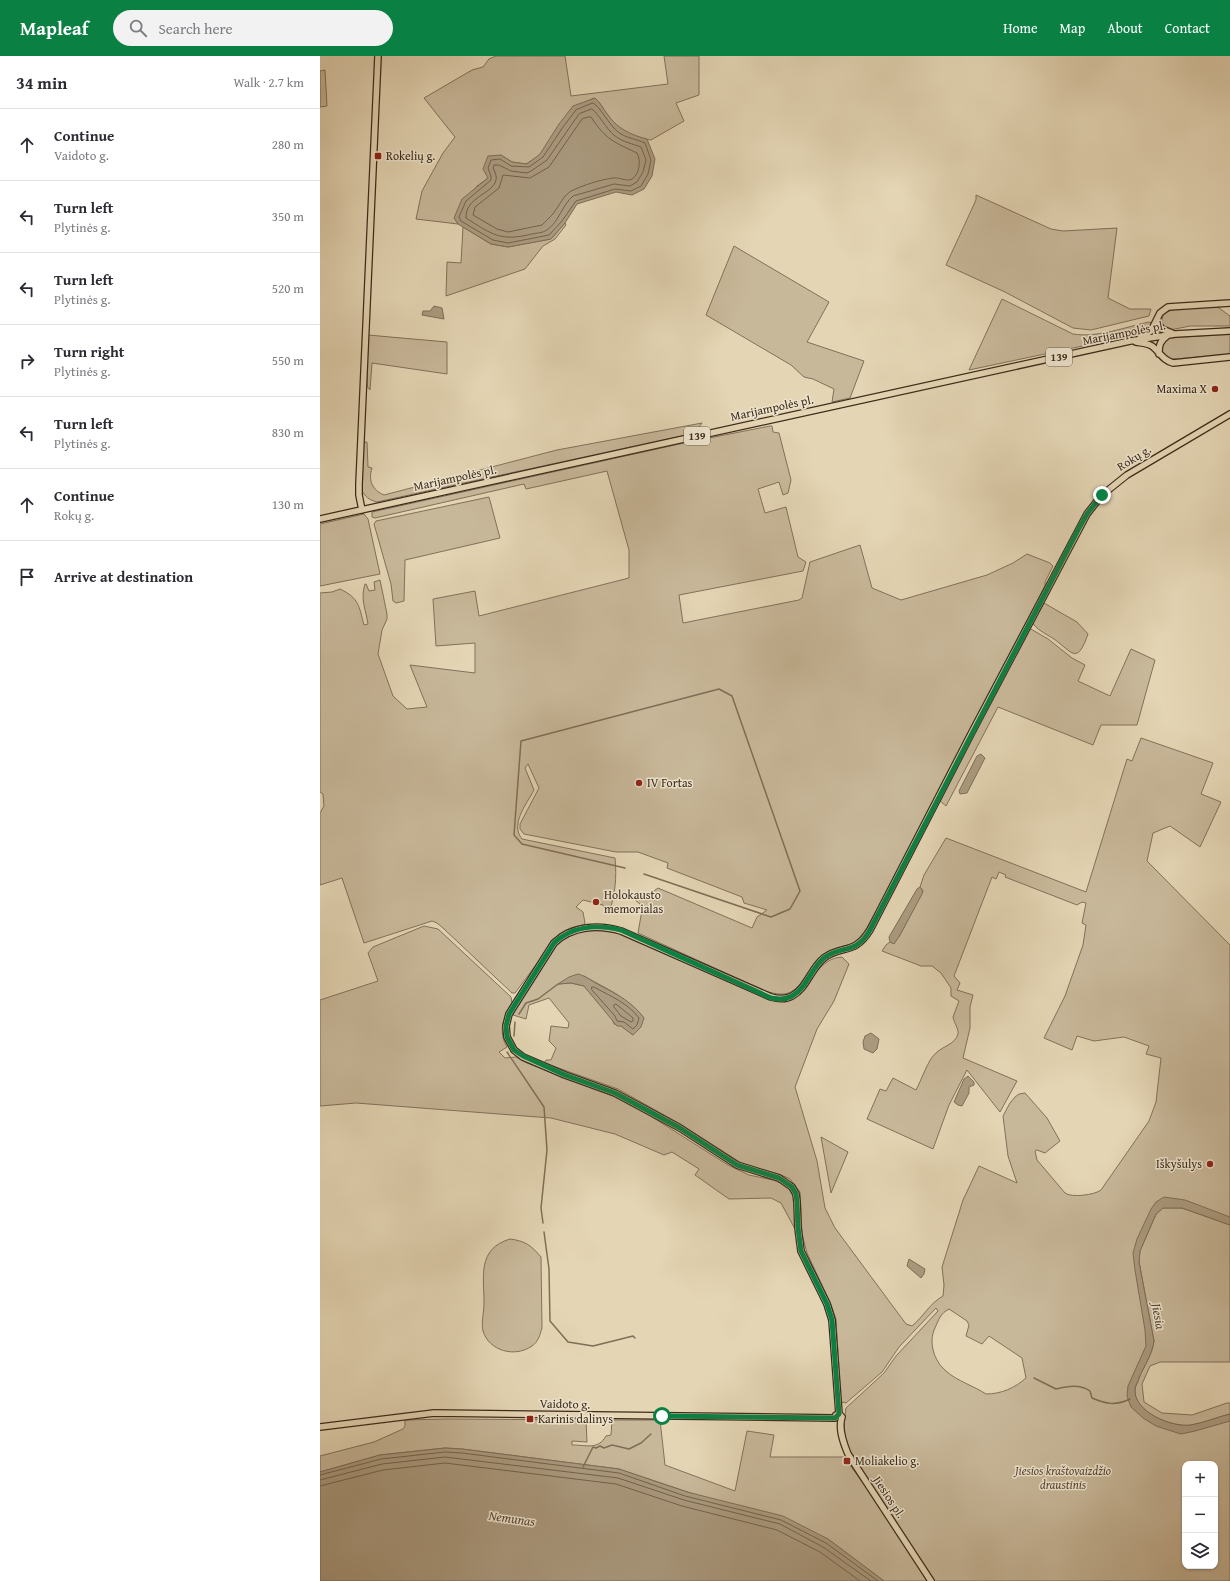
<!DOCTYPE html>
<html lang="en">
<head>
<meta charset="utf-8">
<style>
	body { margin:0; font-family:"Gentium Book Plus",serif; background:#f2f2f3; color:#2b2b33 }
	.controls { position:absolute; right:12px; bottom:12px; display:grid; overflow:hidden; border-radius:8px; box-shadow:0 1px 3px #0004 }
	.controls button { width:36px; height:36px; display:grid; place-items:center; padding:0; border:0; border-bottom:1px solid #e1e1e2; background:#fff; color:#2b2b33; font:20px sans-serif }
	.stop { position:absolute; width:12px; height:12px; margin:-9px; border:3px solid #0b8043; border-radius:50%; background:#fff }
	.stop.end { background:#0b8043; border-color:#fff; box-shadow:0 1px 4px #0008 }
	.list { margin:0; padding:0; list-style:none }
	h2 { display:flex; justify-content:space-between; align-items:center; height:52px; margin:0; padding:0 16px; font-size:17px }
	h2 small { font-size:13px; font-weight:400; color:#7c7c81 }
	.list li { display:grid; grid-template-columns:26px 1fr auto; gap:12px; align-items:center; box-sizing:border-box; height:72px; padding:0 16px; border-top:1px solid #e1e1e2 }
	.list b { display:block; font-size:15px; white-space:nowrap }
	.list p { margin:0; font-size:13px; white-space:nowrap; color:#7c7c81 }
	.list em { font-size:13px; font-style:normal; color:#7c7c81 }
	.icon { flex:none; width:22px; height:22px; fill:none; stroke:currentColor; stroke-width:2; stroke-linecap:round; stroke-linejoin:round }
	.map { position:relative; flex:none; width:910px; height:1525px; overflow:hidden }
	header { display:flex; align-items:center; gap:24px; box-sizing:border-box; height:56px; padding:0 20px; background:#0b8043; color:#fff }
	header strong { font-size:19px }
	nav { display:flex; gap:22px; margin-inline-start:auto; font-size:14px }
	.search { width:280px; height:36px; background:#f2f2f3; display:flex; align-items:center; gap:10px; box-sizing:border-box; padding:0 14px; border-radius:22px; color:#7c7c81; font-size:15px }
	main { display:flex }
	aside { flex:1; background:#fff }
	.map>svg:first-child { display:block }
	.green { fill:#c8b89a; stroke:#82715a; fill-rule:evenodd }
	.water { fill:#ab9b80; stroke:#7f6e57 }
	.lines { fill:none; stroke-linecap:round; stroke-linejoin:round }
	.shore { stroke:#74624d; stroke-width:1 }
	.stream { stroke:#7f6e57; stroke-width:1.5 }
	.major-casing { stroke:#3d2a1a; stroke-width:8 }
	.major { stroke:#e4d5b4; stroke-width:5.5 }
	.route { stroke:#0b8043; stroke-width:5 }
	.poi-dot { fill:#8f2418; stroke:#ede4ce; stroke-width:1.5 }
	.labels { text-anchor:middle; stroke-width:3; stroke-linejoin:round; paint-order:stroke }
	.shield { fill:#ede4ce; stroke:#726250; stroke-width:1 }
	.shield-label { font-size:11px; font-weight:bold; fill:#3d2a1a }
	.poi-label { font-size:12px; fill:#3d2a1a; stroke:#ede4ce; text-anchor:start }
	.street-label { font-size:12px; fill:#3d2a1a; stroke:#ede4ce }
	.park-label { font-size:12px; font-style:italic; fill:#594634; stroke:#ede4ce }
	.water-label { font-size:13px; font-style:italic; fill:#584634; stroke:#ede4ce }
</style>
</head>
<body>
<header>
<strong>Mapleaf</strong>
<div class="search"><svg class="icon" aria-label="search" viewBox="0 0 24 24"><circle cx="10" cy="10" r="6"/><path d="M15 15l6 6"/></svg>Search here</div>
<nav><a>Home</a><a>Map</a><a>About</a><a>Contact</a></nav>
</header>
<main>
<aside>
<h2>34 min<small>Walk · 2.7 km</small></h2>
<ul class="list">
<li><svg class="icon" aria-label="ahead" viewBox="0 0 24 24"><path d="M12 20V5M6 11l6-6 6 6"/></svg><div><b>Continue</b><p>Vaidoto g.</p></div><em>280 m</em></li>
<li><svg class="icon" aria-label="left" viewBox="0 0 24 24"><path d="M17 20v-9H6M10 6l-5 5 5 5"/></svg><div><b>Turn left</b><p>Plytinės g.</p></div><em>350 m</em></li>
<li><svg class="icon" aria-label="left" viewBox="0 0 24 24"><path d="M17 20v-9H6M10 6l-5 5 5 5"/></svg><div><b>Turn left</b><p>Plytinės g.</p></div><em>520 m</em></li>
<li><svg class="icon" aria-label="right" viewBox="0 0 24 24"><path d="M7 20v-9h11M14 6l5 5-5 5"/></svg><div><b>Turn right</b><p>Plytinės g.</p></div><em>550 m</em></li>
<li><svg class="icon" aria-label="left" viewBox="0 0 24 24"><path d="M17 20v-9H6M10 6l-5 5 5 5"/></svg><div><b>Turn left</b><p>Plytinės g.</p></div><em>830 m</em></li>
<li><svg class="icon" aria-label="ahead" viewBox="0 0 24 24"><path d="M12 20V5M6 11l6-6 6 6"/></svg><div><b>Continue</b><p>Rokų g.</p></div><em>130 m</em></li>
<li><svg class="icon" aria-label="arrive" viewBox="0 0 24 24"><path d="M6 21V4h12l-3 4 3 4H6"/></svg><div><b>Arrive at destination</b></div></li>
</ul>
</aside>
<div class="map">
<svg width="910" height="1525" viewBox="0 0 910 1525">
	<rect width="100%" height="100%" fill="#e4d5b4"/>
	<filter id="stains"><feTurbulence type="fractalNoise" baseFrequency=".005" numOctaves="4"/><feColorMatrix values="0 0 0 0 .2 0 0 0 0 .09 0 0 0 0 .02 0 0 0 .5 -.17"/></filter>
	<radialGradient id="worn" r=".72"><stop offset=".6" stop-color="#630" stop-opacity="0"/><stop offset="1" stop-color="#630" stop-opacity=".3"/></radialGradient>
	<!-- green -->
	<path class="green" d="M176 0H245L251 40 348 28 344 0H379V39L356 47 364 65 331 84C314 82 299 74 288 60 283 53 281 47 274 42L268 45 227 88 220 99 206 108 192 106 181 99 168 122 157 130 135 162 138 168 96 163 102 135 123 97 135 81 104 42 152 14 163 11 169 3Z
		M5 14 7 50 0 51V15Z
		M656 139 731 173 743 175 797 172 788 242 810 253H831L829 260 771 274 753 272 685 236 626 209 656 144Z
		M245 167 246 169 235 183 223 190 205 213 126 240 127 206 141 207 143 171 171 188 188 191 231 183Z
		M414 190 509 246 487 286 544 305 530 342 512 346 514 333 493 323 484 321 471 309 386 259Z
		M682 243 753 278C778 282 805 271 829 266L833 267 832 271 824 277 649 314Z
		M897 251 899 252 910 260V270H870L850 274 847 273 841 269 843 259C853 249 883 252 897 251Z
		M910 278V298L856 303 848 302 841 294 843 285 849 282Z
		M48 279 127 286V318L52 307 50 334 47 330Z
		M382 367 375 377 57 446C49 444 45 441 41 433L44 386H47L48 411 52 412C48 424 52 434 64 439L237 394Z
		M450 370H452L453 376 459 377 471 424 468 437 463 439 459 426 438 433 445 457 466 451 478 501 486 506 483 515 359 539 363 567 479 544 482 542 490 506 540 489 552 532 581 544 667 519 693 507 707 498 730 507 733 510 725 526V530L560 850C550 863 545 881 530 889 520 895 509 894 499 902 495 905 493 910 490 915 475 935 471 943 445 935L318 877 322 854 321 849 313 842 316 836 330 838 338 832 432 872 437 861 447 854 424 847 422 841 347 812 348 807 318 796H296L204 778 200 773V768L219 732 208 708 205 712 214 734C206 749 190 768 202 783L295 802C297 822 295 839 289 857L286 858 283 849 263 844 256 851 263 856 265 867 263 869 250 872 239 878 195 937H192L123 872 117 867 112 865 44 887 22 822 0 829V757L4 750 3 738 0 736V537L12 536 20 533C39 542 39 550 44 569L48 568C46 554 40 543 45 528H46L49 535 55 534 54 526 60 524 67 558V563L62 574 58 598 73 640 87 653 107 651 90 609 155 617V587L116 590 113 543 155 535 159 560 309 522V494L287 415 206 433 204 428 55 462 52 461V456L364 387Z
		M169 441 180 482 85 504 84 545 76 547 73 545 71 528 54 468 56 465Z
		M44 458 48 463 60 518 0 530V468Z
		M724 547 757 566 768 578C757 609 753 597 734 583 728 579 719 575 714 569L713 566Z
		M709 572 728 583 752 602 765 609 758 625 790 640 811 593 835 604 817 669H781L773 689 678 651 626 750 620 745Z
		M821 682 893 707 881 738 901 746 880 791 850 770 833 777 827 805 910 889V1164L843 1146 817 1192 830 1282 811 1335 812 1341 833 1363 866 1372 910 1362V1525H564L508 1483 299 1413 142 1393 125 1392 60 1399 0 1416V1400L54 1386 83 1373 85 1370V1364L128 1363 266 1364 267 1386 252 1385V1389C267 1389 278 1394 286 1380L291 1379 292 1364H340L345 1409 415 1435 427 1375 454 1379 450 1401H524L543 1427 546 1421 530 1395 525 1380 524 1366 526 1352 564 1317 576 1300 618 1255 616 1252 579 1291 562 1316 526 1347 521 1346 516 1263 510 1246 487 1197 482 1178 480 1136 470 1123 459 1118 426 1110 360 1068 298 1033 224 1007 226 1004H231L236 992 229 985 231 970 248 972 249 967 229 942 209 949 206 963 193 959C200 941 230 891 246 881 259 872 282 874 297 876L447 943C454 944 462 947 469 944 471 943 474 940 476 939 492 926 500 902 522 901L529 908 514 945 497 973 475 1031 497 1105 505 1152 515 1172 586 1268 592 1270C604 1260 609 1248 623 1240L624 1229 622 1211 643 1144 659 1110 697 1127 688 1100 683 1060 690 1047 695 1041 699 1038 705 1037 727 1062 740 1085 725 1097 717 1094 715 1095 717 1104 745 1137C751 1142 775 1139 781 1134L829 1065 836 1046 841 1002 826 998 829 990 804 981 774 985 757 980 752 994 724 982 745 940 763 889 766 869 762 867 766 847 762 846 757 849 685 821 686 819 679 816 676 823 672 821 634 920 640 927 637 934 653 939 650 951V972L643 1002 697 1025 680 1056 647 1014 629 1049 613 1093 547 1063 560 1033 566 1035 573 1022 596 1034C601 1025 608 1004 615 998 622 990 635 989 638 978 639 973 634 967 633 961L639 945 631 940V932L621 917 612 910H601L562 895 566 889 570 886 574 887 580 879 603 835 600 831 604 819 626 782 766 836 807 703 812 705ZM264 920C285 932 309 942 324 962L313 979 301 970 294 968 292 963 264 930 251 927 239 928ZM629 1253 647 1265 649 1269 646 1280 662 1288 669 1280 702 1302 706 1322C695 1332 681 1338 666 1338 654 1330 637 1325 626 1315 614 1305 608 1286 615 1272 619 1263 620 1258 629 1253ZM865 1408H895V1510H865Z
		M104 870 118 873 191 941 192 947C183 961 178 976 187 991L179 996 185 1002 196 1001 207 1007 293 1040 329 1059 408 1109 429 1119 453 1124 464 1128 470 1134 475 1144V1173L461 1147 451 1142 409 1143 375 1119 379 1113 352 1096 344 1099 295 1078 231 1062 36 1047 0 1050V944L58 925 48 897 53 891Z
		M501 1081 528 1096 511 1137Z
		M843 1152H862L910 1169V1306H840L830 1310 822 1328 824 1346 842 1357 872 1359 907 1347H910V1358C897 1361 884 1367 871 1369 853 1372 813 1356 815 1334 815 1330 818 1326 819 1322 824 1310 832 1299 834 1285L819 1206 820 1195 836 1158Z
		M190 1183C205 1185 211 1189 221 1201L222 1272C220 1279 218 1286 212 1290 195 1302 169 1295 163 1275 161 1267 164 1256 164 1247 164 1220 157 1193 190 1183Z"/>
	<!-- water -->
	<path class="water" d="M275 42C281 47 283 53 288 59 298 73 311 79 327 83L335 103 332 120 324 133 312 139 296 136 257 148 245 167 231 183 188 191 171 188 138 168 134 162 142 143 168 122 163 113 168 100 181 99 192 106 207 108 220 98 239 68 253 50Z
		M114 250 122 252 124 263 102 259 103 255H110Z
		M661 698 665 702 647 737 640 738 639 735 657 700Z
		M600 831 603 835 602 838 580 879 574 888 570 886 569 881 597 833Z
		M258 918C266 920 273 926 281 930 297 938 313 947 324 962L321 971 313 979 301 970H297L264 930 251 927 238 928 249 921Z
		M551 977 559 983 557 993 553 997 544 993 543 986 545 980Z
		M648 1020 654 1026V1029L649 1031V1037L642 1050 638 1049 634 1046 644 1023Z
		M844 1141 865 1144 910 1161V1169L862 1152H843L836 1158 820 1195 819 1206 834 1285C832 1299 824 1310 819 1322 818 1326 815 1330 815 1333 813 1356 853 1372 871 1369 884 1367 897 1361 910 1358V1365L875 1375 861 1378 836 1370 823 1362 811 1351 807 1340 808 1330 826 1290 825 1274 815 1214 813 1197 817 1183 831 1153 836 1146Z
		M589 1203 605 1213 604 1218 601 1222 587 1210Z
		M125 1392 142 1393 299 1413 367 1436 463 1460 508 1483 564 1525H0V1416L60 1399Z"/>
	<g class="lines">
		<!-- shore -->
		<path class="shore" d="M273 47C279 49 290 70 298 76 306 82 316 83 325 87L331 104 328 118 321 130 311 135 295 133 256 145 242 165 229 179 188 187 173 184 141 165 139 161 146 145 171 124V120L168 112 171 104 180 103 191 110 209 111 223 101 243 71 256 54Z
			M272 53C279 58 286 73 295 80 303 86 313 88 321 91L326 104 323 116 317 126 310 130 294 128 253 140C242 149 239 166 227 174 223 177 216 177 212 178 181 186 171 178 146 162 145 141 173 138 176 124 177 120 175 116 173 112L174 109H179L191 115 207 117 211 115 227 104 259 58Z
			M269 61H271C286 84 294 86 317 97 321 104 320 118 312 123 307 126 299 121 293 122 279 124 264 129 251 135L245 140 233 158 222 169 188 176 177 173 153 159 155 151 179 132 183 119 210 122 229 111 262 63Z
			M272 931H274C290 940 308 947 319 962L317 969 313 973 304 966 297 965 295 960 272 934Z
			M294 949 296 948 313 962V965L311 966 301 960 294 951Z
			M0 1419 61 1403 125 1396 142 1397 299 1417 365 1440 461 1464 506 1487 558 1525
			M0 1424 62 1408 125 1401 298 1422 364 1444 460 1468 503 1491 551 1525
			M0 1430 63 1414 125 1407 296 1428 362 1450 457 1474 500 1496 540 1525"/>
		<!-- stream -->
		<path class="stream" d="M305 812 202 788 194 779 201 685 399 633 412 640 480 835 470 853 451 861 324 818
			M199 958 206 947 218 943 238 928
			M194 980 195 966
			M187 996 224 1051 227 1094 221 1152 223 1167
			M224 1176 229 1213 230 1265 248 1286 273 1290 313 1280 315 1282
			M714 1322 736 1333C748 1330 760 1328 770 1335L772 1342C786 1348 795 1350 810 1343
			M263 1411 273 1391 276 1392 280 1390 284 1392 292 1389 309 1393 321 1387 331 1378"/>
		<defs>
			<path id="major" d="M837 266 842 273 852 277
				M820 282 831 275 840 257 848 251 910 247
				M816 286C821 287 827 287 832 290 840 296 842 304 853 307L910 301
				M839 298C839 289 840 285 847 280
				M42 454 39 439V428L58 0
				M0 463 810 285 855 278 910 275
				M519 1358 512 1264 507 1248 481 1195 478 1172 477 1146 476 1138 472 1131 459 1122 417 1109 360 1072 295 1037 245 1019 203 1001 194 994 187 981 186 970 189 958 234 887C252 870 278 868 301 875L451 941C458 943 465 944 472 940 487 932 491 912 504 902 522 888 534 900 550 874L652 676 767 458 782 439 807 419 910 358
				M516 1359 519 1358 522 1361C518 1372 523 1386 528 1398L611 1525
				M0 1371 114 1357 515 1362"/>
		</defs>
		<!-- major casing -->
		<use href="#major" class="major-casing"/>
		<!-- major -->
		<use href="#major" class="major"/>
	</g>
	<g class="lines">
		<!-- route -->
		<path class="route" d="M342 1360 515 1362 519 1358 512 1264 507 1248 481 1195 478 1172 477 1146 476 1138 472 1131 459 1122 417 1109 360 1072 295 1037 245 1019 203 1000 194 994 187 981 186 970 189 958 234 887C252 870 277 868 301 874L451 942C458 943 465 944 472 940 487 932 491 912 504 902 522 888 535 900 550 874L758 474 767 458 782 439"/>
	</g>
	<!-- markers -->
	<g class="poi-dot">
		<rect x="54" y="96" width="8" height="8" rx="2"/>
		<circle cx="895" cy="333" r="4"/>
		<circle cx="319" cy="727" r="4"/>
		<circle cx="276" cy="846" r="4"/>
		<circle cx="890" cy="1108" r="4"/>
		<rect x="206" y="1359" width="8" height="8" rx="2"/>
		<rect x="523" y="1401" width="8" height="8" rx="2"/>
	</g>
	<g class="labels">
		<!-- shield labels -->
		<g class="shield">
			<rect x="726" y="292" width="26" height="18" rx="3"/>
			<rect x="364" y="371" width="26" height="18" rx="3"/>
		</g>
		<g class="shield-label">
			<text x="739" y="305">139</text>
			<text x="377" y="384">139</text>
		</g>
		<!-- poi labels -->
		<g class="poi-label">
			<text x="66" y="104">Rokelių g.</text>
			<text x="887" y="337" text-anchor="end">Maxima X</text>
			<text x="327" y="731">IV Fortas</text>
			<text x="284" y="843">Holokausto<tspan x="284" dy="14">memorialas</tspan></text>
			<text x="882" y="1112" text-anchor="end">Iškyšulys</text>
			<text x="218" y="1367">Karinis dalinys</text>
			<text x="535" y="1409">Moliakelio g.</text>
		</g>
		<!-- street labels -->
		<g class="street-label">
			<text transform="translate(804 277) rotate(-11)" y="4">Marijampolės pl.</text>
			<text transform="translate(452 352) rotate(-12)" y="4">Marijampolės pl.</text>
			<text transform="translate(814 402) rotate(-32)" y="4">Rokų g.</text>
			<text transform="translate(135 422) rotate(-12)" y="4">Marijampolės pl.</text>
			<text transform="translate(245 1348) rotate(1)" y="4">Vaidoto g.</text>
			<text transform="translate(569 1441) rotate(57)" y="4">Jiesios pl.</text>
		</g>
		<!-- park labels -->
		<g class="park-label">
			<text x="743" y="1419">Jiesios kraštovaizdžio<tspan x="743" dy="14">draustinis</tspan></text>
		</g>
		<!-- water labels -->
		<g class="water-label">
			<text transform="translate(839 1260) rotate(80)" y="5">Jiesia</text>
			<text transform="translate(192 1462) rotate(8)" y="5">Nemunas</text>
		</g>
	</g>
	<rect width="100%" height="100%" filter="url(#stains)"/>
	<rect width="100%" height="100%" fill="url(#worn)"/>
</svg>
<div class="controls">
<button>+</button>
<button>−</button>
<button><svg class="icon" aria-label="layers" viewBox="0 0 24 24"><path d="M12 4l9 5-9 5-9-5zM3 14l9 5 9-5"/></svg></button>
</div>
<div class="stop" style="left:342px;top:1360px"></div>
<div class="stop end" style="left:782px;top:439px"></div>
</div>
</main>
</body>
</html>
